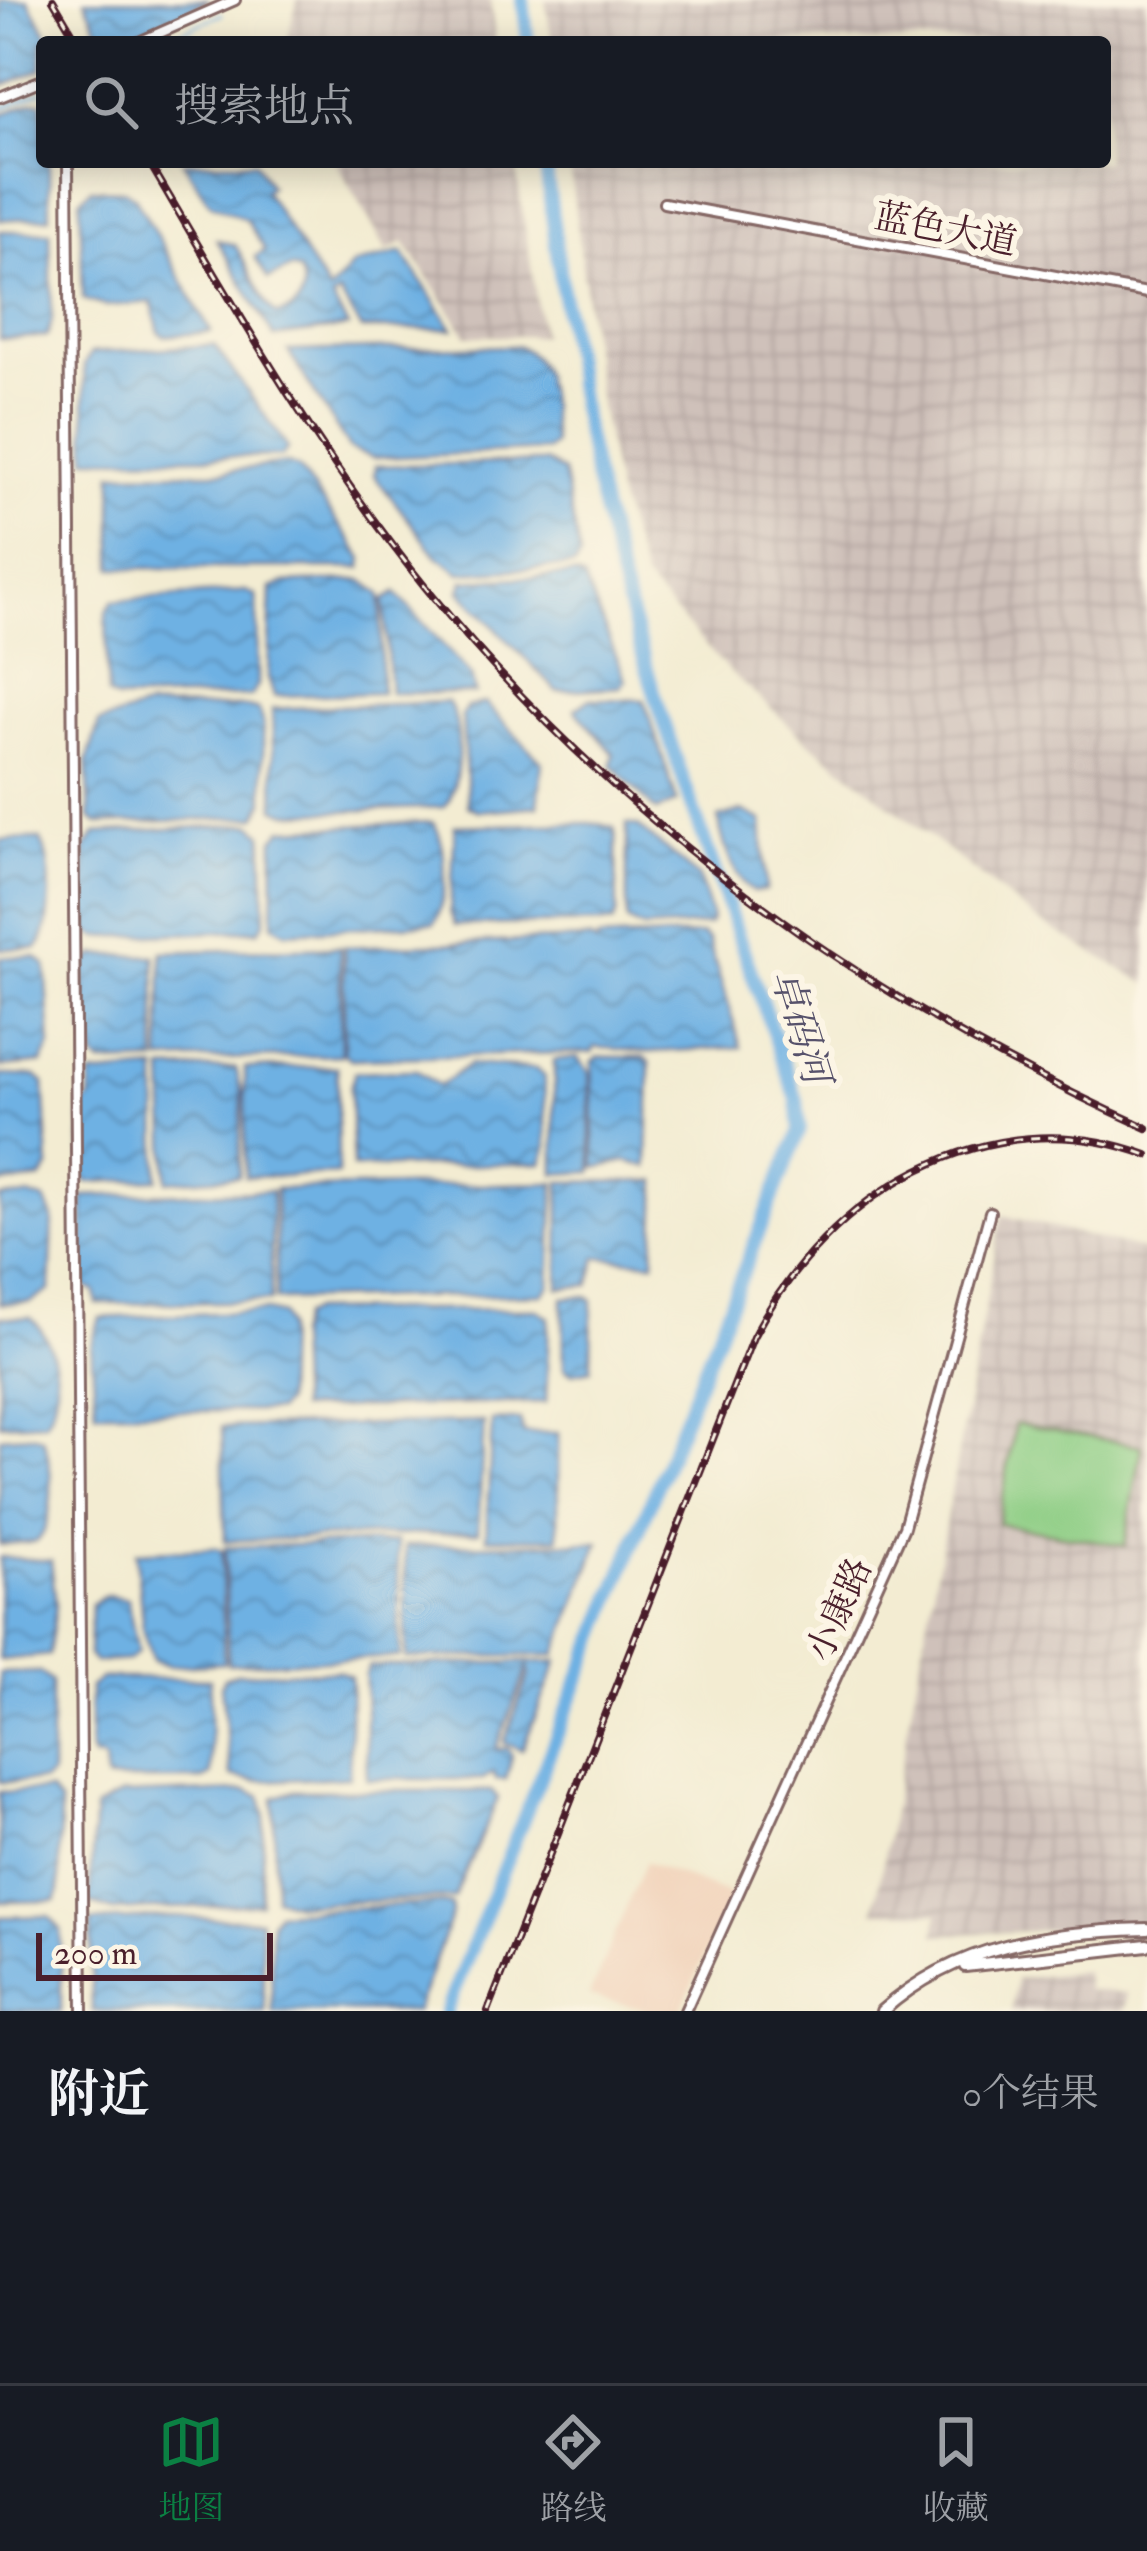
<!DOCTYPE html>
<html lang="zh">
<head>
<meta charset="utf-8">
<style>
	body { margin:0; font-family:"IM FELL Double Pica","Noto Serif SC",serif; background:#242831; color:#f1f3f6 }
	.scale { position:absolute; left:36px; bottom:30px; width:237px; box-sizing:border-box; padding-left:12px; border:6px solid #4a1f2b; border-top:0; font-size:33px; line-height:42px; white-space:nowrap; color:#4a1f2b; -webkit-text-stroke:9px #fcf5e5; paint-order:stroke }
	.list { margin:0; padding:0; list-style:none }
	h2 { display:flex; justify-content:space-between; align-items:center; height:156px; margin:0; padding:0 48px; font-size:51px }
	h2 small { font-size:39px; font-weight:400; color:#9ea1a6 }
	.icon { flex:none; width:66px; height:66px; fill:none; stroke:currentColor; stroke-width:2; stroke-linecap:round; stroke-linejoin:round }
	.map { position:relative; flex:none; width:1147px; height:2011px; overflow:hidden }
	.search { position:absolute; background:#171b24; box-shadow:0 6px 30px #0003; left:36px; right:36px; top:36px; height:132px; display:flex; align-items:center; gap:30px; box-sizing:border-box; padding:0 42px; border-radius:12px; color:#9ea1a6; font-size:45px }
	.sheet { height:372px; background:#171b24 }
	nav { display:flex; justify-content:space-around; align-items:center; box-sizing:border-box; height:168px; border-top:3px solid #363941; background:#171b24; font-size:33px; color:#9ea1a6 }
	nav a { display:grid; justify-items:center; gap:6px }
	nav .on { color:#0b8043 }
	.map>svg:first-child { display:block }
	.built { fill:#f2d5bd }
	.industrial { fill:url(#industrial-grid) }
	.green { fill:#8dcd84; stroke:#6c7658; stroke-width:3 }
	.water { fill:url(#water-waves); stroke:#5c6887; stroke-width:3 }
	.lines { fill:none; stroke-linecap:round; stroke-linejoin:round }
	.stream { stroke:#6eb1e3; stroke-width:3 }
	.river { stroke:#6eb1e3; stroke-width:14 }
	.minor-casing { stroke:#856765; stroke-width:14 }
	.secondary-casing { stroke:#856765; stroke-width:16 }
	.minor { stroke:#fff; stroke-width:8 }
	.secondary { stroke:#fff; stroke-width:10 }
	.rail-casing { stroke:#4a1f2b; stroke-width:8 }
	.rail { stroke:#fcf5e5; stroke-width:3; stroke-dasharray:9; stroke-linecap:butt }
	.labels { text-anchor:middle; stroke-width:12; stroke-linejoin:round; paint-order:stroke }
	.street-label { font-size:36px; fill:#4a1f2b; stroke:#fcf5e5 }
	.water-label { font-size:39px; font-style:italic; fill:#57526b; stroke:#fcf5e5 }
</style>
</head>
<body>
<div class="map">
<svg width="1147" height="2011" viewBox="0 0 1147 2011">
	<defs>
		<pattern id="industrial-grid" width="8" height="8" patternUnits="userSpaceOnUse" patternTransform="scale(3)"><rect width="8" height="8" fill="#cfc1ba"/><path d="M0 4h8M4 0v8" fill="none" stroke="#b3a5a0"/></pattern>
		<pattern id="water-waves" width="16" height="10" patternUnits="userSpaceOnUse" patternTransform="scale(3)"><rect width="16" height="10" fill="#6eb1e3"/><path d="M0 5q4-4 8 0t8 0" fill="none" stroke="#5c8fb8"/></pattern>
	</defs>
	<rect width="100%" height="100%" fill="#fcf5e5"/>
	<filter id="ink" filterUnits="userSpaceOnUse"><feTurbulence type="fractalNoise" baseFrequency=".00833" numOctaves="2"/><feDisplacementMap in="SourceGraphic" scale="24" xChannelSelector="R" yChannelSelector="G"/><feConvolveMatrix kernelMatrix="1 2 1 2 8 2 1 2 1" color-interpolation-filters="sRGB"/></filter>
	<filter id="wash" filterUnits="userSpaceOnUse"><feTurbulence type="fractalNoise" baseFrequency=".004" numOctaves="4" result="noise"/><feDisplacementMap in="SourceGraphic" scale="48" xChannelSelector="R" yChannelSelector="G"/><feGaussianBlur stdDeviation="2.7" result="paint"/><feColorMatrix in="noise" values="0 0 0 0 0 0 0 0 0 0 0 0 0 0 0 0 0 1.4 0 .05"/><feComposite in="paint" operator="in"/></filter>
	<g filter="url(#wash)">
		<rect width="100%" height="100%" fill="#f3ecd2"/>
		<!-- built -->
		<path class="built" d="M645 1862 732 1895 680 2011H650L589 1996Z"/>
		<!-- industrial -->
		<path class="industrial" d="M297 0H490L496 42H287Z
			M545 0H1147V984L1038 921 804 738 728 670 644 579 617 494 598 394 569 162H1105V42H552Z
			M336 162H515L542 336H467L404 242 387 251Z
			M1002 1215 1147 1251V1926L935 1935 938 1913 874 1911Z
			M1085 1971 1087 1990 1127 1993 1124 2011H1011L1016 1979Z"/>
		<!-- green -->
		<path class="green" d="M1015 1424 1142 1446 1125 1546 998 1524Z"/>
		<!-- water -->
		<path class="water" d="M0 0H28L52 42H42V69L4 85Z
			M85 0H209L119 42H104Z
			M33 102H42V162H49L50 217 0 220V115Z
			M183 162H255L270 186 264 190 329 292 353 265 402 252 453 329H362L339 294 332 299 348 327 274 337 217 240 235 245C247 264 262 304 277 315 301 310 309 292 299 271L292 268 268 279 255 257 265 250 246 220 210 203Z
			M91 189 124 190 135 197 211 332 165 336 159 333 152 302 105 306 83 299 80 200Z
			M0 231 50 232 52 320 47 336 0 339Z
			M214 345 282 439 287 448 282 456 87 458 84 365 91 353Z
			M517 346C553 360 548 410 553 444L547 450 374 458 350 449 288 351Z
			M546 462 563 472 580 557 574 566 460 573 435 554 374 475 375 466Z
			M286 463 299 469 363 558 362 568H113V473L222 472Z
			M574 575 584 579 626 680 620 687 557 691 460 591 464 581Z
			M362 580 381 594V693L274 696 268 677 271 588 285 583Z
			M246 591 256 596 257 606 258 685 251 696 117 700 108 695 106 612 113 601Z
			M396 593 471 676 475 693H390L384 600Z
			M589 699 644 700 677 802 656 811 612 765 614 754 575 709Z
			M447 702C464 720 461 789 444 807L288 813 275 808 272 709Z
			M485 703 542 762 538 806 479 811 468 805 462 715 467 707Z
			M247 707 259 710 263 721 264 802 257 817 98 824 90 818 87 762 99 723 146 708Z
			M742 811 762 821 766 890 753 892C732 876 723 844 718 818Z
			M432 822C449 839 448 905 434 923L286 932 273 925 274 839 283 829Z
			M595 823 614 828 616 837 617 913 613 923 455 925 450 912 455 826Z
			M252 824 263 834 265 921 259 930 98 937 86 931 85 849 96 833Z
			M627 824 638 826 699 878 712 918 708 925 643 929 627 921Z
			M40 839C53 858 54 932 37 948L0 949V840Z
			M702 935 708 940 741 1047 650 1052 595 1047 592 1052 351 1059 344 1054V947L590 939 597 944 598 939Z
			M340 947 341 1055 161 1061 162 952Z
			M95 955 155 956 157 1062 101 1064 95 1059 93 1039 85 1034 84 964Z
			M0 957H36L46 965 51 1046 42 1063 0 1067Z
			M577 1057 589 1072 592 1172 555 1174 554 1060Z
			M598 1057H644L650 1062 648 1167 627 1161 595 1168 592 1062Z
			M470 1064 536 1069 544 1076 547 1148 542 1163 353 1168 350 1088 355 1072 416 1070 439 1086Z
			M337 1067 338 1174 245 1177V1068Z
			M236 1068 242 1093 239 1176 167 1181 164 1070Z
			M157 1070 158 1179 88 1182 83 1175 81 1108 90 1099 91 1076Z
			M0 1075 36 1076 44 1083 49 1168 41 1179 0 1184Z
			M657 1181 654 1262 597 1257 589 1285 559 1288 560 1182Z
			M555 1183 550 1285 542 1294 276 1300V1189Z
			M272 1191 271 1301 97 1304 95 1291 84 1286 83 1196Z
			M29 1196 45 1200 53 1218 50 1290 31 1302 0 1304V1198Z
			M587 1296 592 1299 591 1369 571 1373 564 1368 563 1298Z
			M536 1309 549 1317 546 1402 299 1409 296 1336 302 1316 312 1311Z
			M266 1311 282 1315 286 1327 284 1403 277 1411H96L91 1347 100 1318Z
			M0 1317 31 1318C56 1341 65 1392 45 1422L0 1424Z
			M520 1420 523 1433H558V1538H486L492 1421Z
			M484 1422 478 1532 225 1541 222 1427Z
			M31 1435 42 1438C54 1460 56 1526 36 1542L0 1545V1437Z
			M397 1542 400 1657 228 1664 225 1547Z
			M599 1542 556 1655 406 1658 405 1546Z
			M217 1548 222 1551 224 1663 168 1666 153 1661 143 1632 136 1552Z
			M0 1557 51 1561 56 1606 49 1655 0 1660Z
			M107 1595 127 1599 138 1652 129 1660 95 1662 89 1655 91 1604Z
			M558 1661 522 1750 504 1743 529 1674 528 1667 496 1749 507 1748 512 1756 506 1779H496L493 1772 483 1779H367L365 1674 369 1666Z
			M40 1672 51 1682V1775L44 1781 0 1782V1673Z
			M238 1673 339 1671 351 1677 349 1777 256 1781 231 1776 221 1686 224 1678Z
			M101 1678 210 1679 211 1775 201 1780H106L104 1760 93 1757 90 1748V1687Z
			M49 1791 60 1804 59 1894 56 1901 0 1902V1792Z
			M247 1791 260 1796 265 1813 260 1903 113 1911 89 1902 95 1809 121 1795Z
			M294 1791H491L498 1798 454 1898 296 1904 275 1897 274 1798Z
			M443 1903 451 1905 452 1914 416 2011H272L271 1921 277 1912Z
			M49 1916 61 1930V2011H0V1917Z
			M167 1917 260 1920 265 2011H92L91 1922Z"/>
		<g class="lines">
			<!-- stream -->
			<path class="stream" d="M159 42 222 14
				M0 109 42 91"/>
			<!-- river -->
			<path class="river" d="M523 0 528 42
				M446 2011 800 1130 797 1100C726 897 642 687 595 477 572 373 559 267 545 162"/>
		</g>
	</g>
	<g filter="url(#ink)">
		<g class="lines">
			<defs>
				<path id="minor" d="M139 42 235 0
					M0 97 42 80
					M68 162 83 2011
					M664 203 1147 293
					M685 2011 904 1527 990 1212"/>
				<path id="secondary" d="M965 1966 1147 1945
					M882 2011C958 1943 1050 1932 1147 1929"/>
			</defs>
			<!-- minor casing -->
			<use href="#minor" class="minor-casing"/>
			<!-- secondary casing -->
			<use href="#secondary" class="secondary-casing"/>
			<!-- minor -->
			<use href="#minor" class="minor"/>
			<!-- secondary -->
			<use href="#secondary" class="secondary"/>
			<defs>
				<path id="rail" d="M53 0 78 42
					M149 162C235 308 319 456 426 588 618 825 870 1004 1147 1128
					M488 2011 753 1337C827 1195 987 1095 1147 1155"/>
			</defs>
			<!-- rail casing -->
			<use href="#rail" class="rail-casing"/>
			<!-- rail -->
			<use href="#rail" class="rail"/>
		</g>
	</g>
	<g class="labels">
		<!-- street labels -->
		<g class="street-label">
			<text transform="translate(946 228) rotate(11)" y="13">蓝色大道</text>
			<text transform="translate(838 1609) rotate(-66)" y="13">小康路</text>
		</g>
		<!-- water labels -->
		<g class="water-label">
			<text transform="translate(802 1026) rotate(73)" y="14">卓码河</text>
		</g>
	</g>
</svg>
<div class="scale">200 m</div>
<div class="search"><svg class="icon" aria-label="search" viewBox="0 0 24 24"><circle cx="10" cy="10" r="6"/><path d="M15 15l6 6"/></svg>搜索地点</div>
</div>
<section class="sheet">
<h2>附近<small>0个结果</small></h2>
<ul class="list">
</ul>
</section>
<nav>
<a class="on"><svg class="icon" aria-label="map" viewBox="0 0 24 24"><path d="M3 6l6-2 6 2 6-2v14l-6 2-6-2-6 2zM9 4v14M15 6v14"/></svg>地图</a>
<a><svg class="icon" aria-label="directions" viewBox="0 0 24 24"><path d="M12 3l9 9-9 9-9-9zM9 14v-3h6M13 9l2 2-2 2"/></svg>路线</a>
<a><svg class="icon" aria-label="saved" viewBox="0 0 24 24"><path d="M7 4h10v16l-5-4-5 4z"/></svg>收藏</a>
</nav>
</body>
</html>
